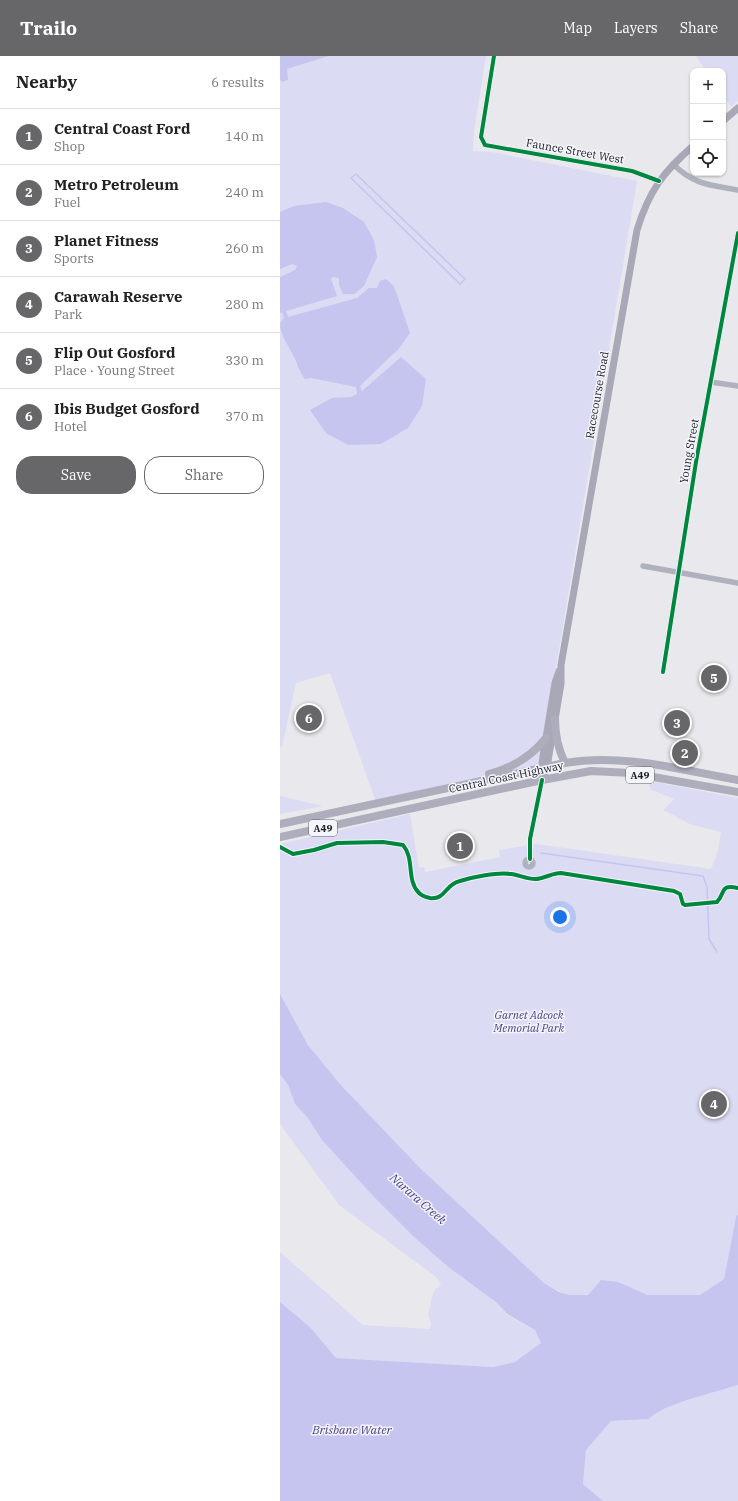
<!DOCTYPE html>
<html lang="en">
<head>
<meta charset="utf-8">
<style>
	body { margin:0; font-family:"IBM Plex Serif",serif; background:#f6f6f6; color:#222 }
	.controls { position:absolute; right:12px; top:12px; display:grid; overflow:hidden; border-radius:8px; box-shadow:0 1px 3px #0004 }
	.controls button { width:36px; height:36px; display:grid; place-items:center; padding:0; border:0; border-bottom:1px solid #e0e0e0; background:#fff; color:#222; font:20px sans-serif }
	.you { position:absolute; left:280px; top:861px; width:14px; height:14px; margin:-10px; border:3px solid #fff; border-radius:50%; background:#1a73e8; box-shadow:0 0 0 6px #1a73e833 }
	.badge { display:grid; place-items:center; width:26px; height:26px; border-radius:50%; background:#67676a; color:#fff; font-size:13px; font-weight:700 }
	.pin { position:absolute; translate:-50% -50%; border:2px solid #fff; box-shadow:0 1px 4px #0006 }
	.list { margin:0; padding:0; list-style:none }
	h2 { display:flex; justify-content:space-between; align-items:center; height:52px; margin:0; padding:0 16px; font-size:17px }
	h2 small { font-size:13px; font-weight:400; color:#767676 }
	.list li { display:grid; grid-template-columns:26px 1fr auto; gap:12px; align-items:center; box-sizing:border-box; height:56px; padding:0 16px; border-top:1px solid #e0e0e0 }
	.list b { display:block; font-size:15px; white-space:nowrap }
	.list p { margin:0; font-size:13px; white-space:nowrap; color:#767676 }
	.list em { font-size:13px; font-style:normal; color:#767676 }
	.actions { display:flex; gap:8px; padding:12px 16px }
	.actions a { flex:1; padding:9px 0; border:1px solid #67676a; border-radius:16px; text-align:center; font-size:14px; color:#67676a }
	.actions .main { background:#67676a; color:#fff }
	.icon { flex:none; width:22px; height:22px; fill:none; stroke:currentColor; stroke-width:2; stroke-linecap:round; stroke-linejoin:round }
	.map { position:relative; flex:none; width:458px; height:1445px; overflow:hidden }
	header { display:flex; align-items:center; gap:24px; box-sizing:border-box; height:56px; padding:0 20px; background:#67676a; color:#fff }
	header strong { font-size:19px }
	nav { display:flex; gap:22px; margin-inline-start:auto; font-size:14px }
	main { display:flex }
	aside { flex:1; background:#fff }
	.map>svg:first-child { display:block }
	.green { fill:#dbdbf4 }
	.water { fill:#c5c5ef }
	.lines { fill:none; stroke-linecap:round; stroke-linejoin:round }
	.stream { stroke:#c5c5ef; stroke-width:1.5 }
	.minor { stroke:#b0b1be; stroke-width:5.5 }
	.major { stroke:#a8a8b7; stroke-width:7 }
	.highway { stroke:#aeadbb; stroke-width:8 }
	.cycleway-casing { stroke:#f4f4fd; stroke-width:6 }
	.cycleway { stroke:#00873e; stroke-width:4 }
	.labels { text-anchor:middle; stroke-width:3; stroke-linejoin:round; paint-order:stroke }
	.shield { fill:#f4f4fd; stroke:#606065; stroke-width:1 }
	.shield-label { font-size:10px; font-weight:bold; fill:#212124 }
	.street-label { font-size:11px; fill:#212124; stroke:#f4f4fd }
	.park-label { font-size:11px; font-style:italic; fill:#443e83; stroke:#f4f4fd }
	.water-label { font-size:12px; font-style:italic; fill:#453f84; stroke:#f4f4fd }
</style>
</head>
<body>
<header>
<strong>Trailo</strong>
<nav><a>Map</a><a>Layers</a><a>Share</a></nav>
</header>
<main>
<aside>
<h2>Nearby<small>6 results</small></h2>
<ul class="list">
<li><span class="badge">1</span><div><b>Central Coast Ford</b><p>Shop</p></div><em>140 m</em></li>
<li><span class="badge">2</span><div><b>Metro Petroleum</b><p>Fuel</p></div><em>240 m</em></li>
<li><span class="badge">3</span><div><b>Planet Fitness</b><p>Sports</p></div><em>260 m</em></li>
<li><span class="badge">4</span><div><b>Carawah Reserve</b><p>Park</p></div><em>280 m</em></li>
<li><span class="badge">5</span><div><b>Flip Out Gosford</b><p>Place · Young Street</p></div><em>330 m</em></li>
<li><span class="badge">6</span><div><b>Ibis Budget Gosford</b><p>Hotel</p></div><em>370 m</em></li>
</ul>
<div class="actions"><a class="main">Save</a><a>Share</a></div>
</aside>
<div class="map">
<svg width="458" height="1445" viewBox="0 0 458 1445">
	<rect width="100%" height="100%" fill="#e9e9ed"/>
	<!-- green -->
	<path class="green" d="M49 0H206L194 75 193 95 212 96 357 125 260 708 96 746 50 617 16 627 2 691 0 692V24L2 26 7 24V13Z
		M416 0H458V45L451 51 443 40V15H426Z
		M370 725 458 742V1158L456 1161 444 1223 420 1239H368L338 1226C329 1230 319 1237 309 1239 292 1244 277 1234 264 1227L140 1112 59 1027 28 989 0 938V788L130 758 139 812 144 811 145 816 220 801 219 794 257 788 431 813 438 795 441 776 410 768 383 754 394 743 372 734 369 730Z
		M0 740 43 750 0 758Z
		M0 1018 8 1029 15 1048 27 1061 42 1084 93 1140 133 1180 167 1210 217 1247 227 1259 255 1274 261 1288 235 1306 213 1311 56 1302 30 1271 0 1246V1196L83 1269 150 1273 151 1268 148 1259 152 1241 155 1233 161 1229 156 1221 59 1149 0 1068Z
		M458 1329V1445H323L303 1428 306 1394 331 1365 369 1363C383 1348 436 1336 458 1329Z"/>
	<!-- water -->
	<path class="water" d="M0 0H49L7 13 8 24 2 26 0 24Z
		M46 146 63 152 84 166 94 184 97 201 84 230 74 238H63L59 229V222L53 221 51 223 57 240 6 255 8 261 77 242 89 232H97L100 225 106 223 114 230 130 277C125 283 118 296 113 298L80 330 82 335 121 301 146 323 142 350 128 372 101 388 68 389 46 377 30 354 52 342 71 341 77 338 76 331 31 322 25 323C19 315 18 309 13 299 8 288 0 279 0 267L4 262 2 256 0 257V221L15 214 17 210 12 208 0 213V156L14 150Z
		M0 938 28 989 59 1027 140 1112 264 1227 279 1236 290 1239H308L321 1224 338 1226 368 1239H420L444 1223 456 1161 458 1158V1329C437 1336 382 1348 369 1363L331 1365 306 1394 303 1428 323 1445H0V1246L30 1271 56 1302 213 1311 235 1306 261 1287 255 1274 227 1258 217 1247 167 1210 133 1180 93 1140 42 1084 27 1061 15 1048 8 1029 0 1018Z"/>
	<g class="lines">
		<!-- stream -->
		<path class="stream" d="M76 118 185 223 180 228 71 122Z
			M261 797 423 820 427 831 429 883 437 896"/>
		<!-- minor -->
		<path class="minor" d="M214 0 201 81 205 89 352 115 379 125
			M393 108C414 129 430 129 458 134
			M431 326 458 330
			M363 510 458 527
			M383 616 416 406 458 177
			M250 803V783L262 724
			M245 807a4 4 0 1 1 8 0a4 4 0 1 1-8 0Z"/>
		<!-- major -->
		<path class="major" d="M443 65 458 52
			M261 717 263 700 275 627 279 615
			M262 724 267 711 281 628V609L357 174C369 135 383 116 413 90"/>
		<!-- highway -->
		<path class="highway" d="M275 663C275 678 278 693 285 707
			M209 718C232 712 251 701 266 682
			M0 768 285 707C343 697 401 714 458 724
			M0 781 262 724 311 715 351 717 458 736"/>
		<defs>
			<path id="cycleway" d="M214 0 201 81 205 89 352 115 379 125
				M383 616 416 406 458 177
				M0 791 13 798 34 794 57 787 103 786 123 789C135 803 126 824 139 837 142 840 145 841 150 842 166 844 165 828 180 825 193 821 217 816 231 818 239 819 247 823 255 823 264 823 272 817 281 817L394 835 400 838 403 848 405 849 437 846C446 837 439 828 458 832
				M250 803V783L262 724"/>
		</defs>
		<!-- cycleway casing -->
		<use href="#cycleway" class="cycleway-casing"/>
		<!-- cycleway -->
		<use href="#cycleway" class="cycleway"/>
	</g>
	<g class="labels">
		<!-- shield labels -->
		<g class="shield">
			<rect x="346" y="711" width="28" height="16" rx="3"/>
			<rect x="29" y="764" width="28" height="16" rx="3"/>
		</g>
		<g class="shield-label">
			<text x="360" y="723">A49</text>
			<text x="43" y="776">A49</text>
		</g>
		<!-- street labels -->
		<g class="street-label">
			<text transform="translate(295 95) rotate(10)" y="4">Faunce Street West</text>
			<text transform="translate(317 339) rotate(-80)" y="4">Racecourse Road</text>
			<text transform="translate(409 395) rotate(-80)" y="4">Young Street</text>
			<text transform="translate(226 721) rotate(-12)" y="4">Central Coast Highway</text>
		</g>
		<!-- park labels -->
		<g class="park-label">
			<text x="249" y="963">Garnet Adcock<tspan x="249" dy="13">Memorial Park</tspan></text>
		</g>
		<!-- water labels -->
		<g class="water-label">
			<text transform="translate(138 1143) rotate(41)" y="4">Narara Creek</text>
			<text x="72" y="1378">Brisbane Water</text>
		</g>
	</g>
</svg>
<div class="controls">
<button>+</button>
<button>−</button>
<button><svg class="icon" aria-label="locate" viewBox="0 0 24 24"><circle cx="12" cy="12" r="6"/><path d="M12 2v4M12 18v4M2 12h4M18 12h4"/></svg></button>
</div>
<div class="you"></div>
<div class="pin badge" style="left:180px;top:790px">1</div>
<div class="pin badge" style="left:405px;top:697px">2</div>
<div class="pin badge" style="left:397px;top:667px">3</div>
<div class="pin badge" style="left:434px;top:1048px">4</div>
<div class="pin badge" style="left:434px;top:622px">5</div>
<div class="pin badge" style="left:29px;top:662px">6</div>
</div>
</main>
</body>
</html>
